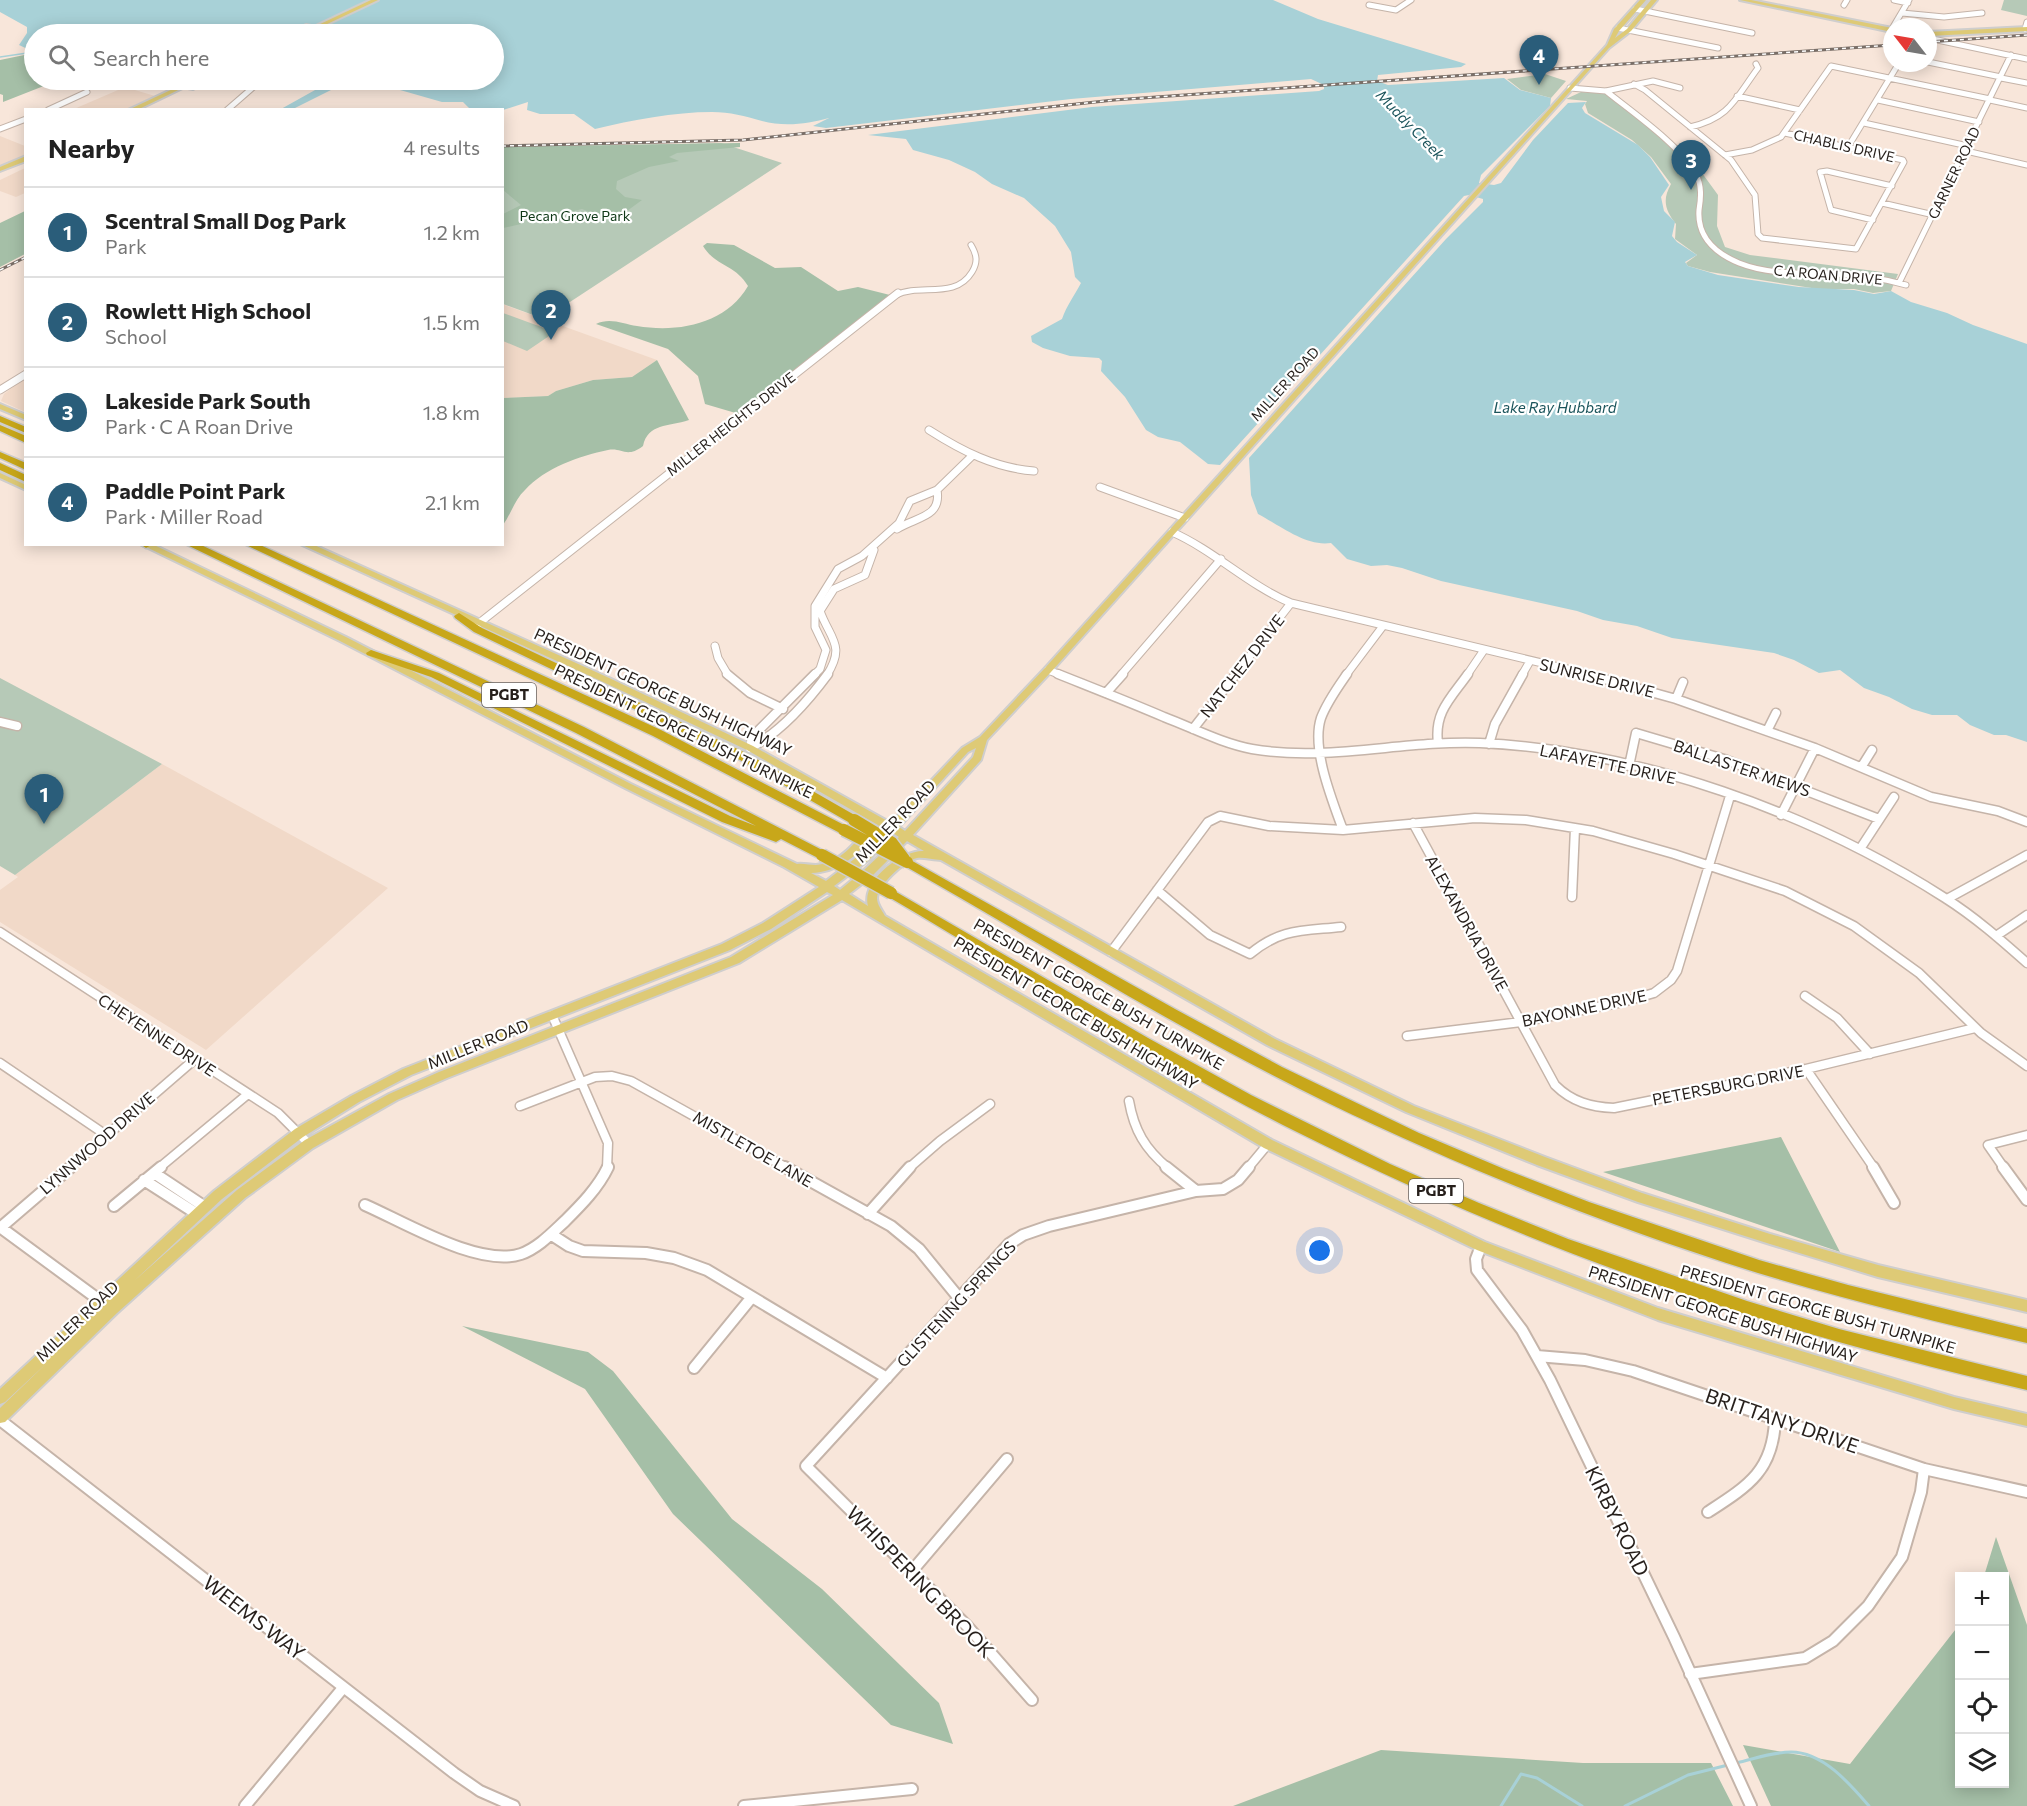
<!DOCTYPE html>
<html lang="en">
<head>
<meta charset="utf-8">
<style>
	body { margin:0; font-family:Commissioner,sans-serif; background:#f6f6f6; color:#222 }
	.controls { position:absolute; right:18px; bottom:18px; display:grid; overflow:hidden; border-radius:0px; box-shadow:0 3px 15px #0003 }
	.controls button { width:54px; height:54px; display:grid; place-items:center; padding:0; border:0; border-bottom:2px solid #e0e0e0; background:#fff; color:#222; font:30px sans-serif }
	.compass { position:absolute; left:1883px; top:18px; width:54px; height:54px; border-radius:50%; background:#fff; box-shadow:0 3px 15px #0003; rotate:301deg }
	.you { position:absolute; left:1320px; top:1251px; width:21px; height:21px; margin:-15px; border:4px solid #fff; border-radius:50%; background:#1a73e8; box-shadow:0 0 0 9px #1a73e833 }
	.badge { display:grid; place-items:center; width:39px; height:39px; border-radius:50%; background:#2a5d7a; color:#fff; font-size:20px; font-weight:700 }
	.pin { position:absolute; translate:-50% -50px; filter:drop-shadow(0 2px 3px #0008) }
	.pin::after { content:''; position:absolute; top:32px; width:21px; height:18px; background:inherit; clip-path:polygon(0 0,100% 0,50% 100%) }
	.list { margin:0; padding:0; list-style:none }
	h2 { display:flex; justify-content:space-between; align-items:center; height:78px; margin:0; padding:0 24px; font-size:26px }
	h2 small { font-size:20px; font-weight:400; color:#767676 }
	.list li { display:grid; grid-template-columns:39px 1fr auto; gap:18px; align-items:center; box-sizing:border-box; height:90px; padding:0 24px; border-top:2px solid #e0e0e0 }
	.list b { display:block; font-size:22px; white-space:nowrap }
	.list p { margin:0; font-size:20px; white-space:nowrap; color:#767676 }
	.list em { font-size:20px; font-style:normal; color:#767676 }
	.icon { flex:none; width:33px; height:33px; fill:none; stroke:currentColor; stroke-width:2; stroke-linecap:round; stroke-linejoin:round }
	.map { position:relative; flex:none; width:2027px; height:1806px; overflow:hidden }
	.search { position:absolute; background:#fff; box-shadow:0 3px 15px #0003; left:24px; top:24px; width:480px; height:66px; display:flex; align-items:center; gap:15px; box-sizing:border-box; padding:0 21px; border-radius:33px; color:#767676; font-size:22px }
	.panel { position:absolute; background:#fff; box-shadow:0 3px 15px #0003; left:24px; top:108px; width:480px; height:438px; border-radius:0px }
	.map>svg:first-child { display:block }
	.built { fill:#f1d9c8 }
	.green { fill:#b6c9b7 }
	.forest { fill:#a5bfa7 }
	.water { fill:#a8d1d7 }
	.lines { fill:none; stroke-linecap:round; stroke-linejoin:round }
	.stream-far1 { stroke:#a8d1d7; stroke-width:1.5 }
	.stream { stroke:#a8d1d7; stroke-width:3 }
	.minor-far3-casing { stroke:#c5b4a9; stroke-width:7 }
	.minor-far2-casing { stroke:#c5b4a9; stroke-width:9 }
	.minor-far1-casing { stroke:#c5b4a9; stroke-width:11 }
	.minor-casing { stroke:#c5b4a9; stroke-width:14 }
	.major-casing { stroke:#cfcecd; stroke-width:4 }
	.highway-casing { stroke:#cfcecd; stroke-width:3 }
	.minor-far3 { stroke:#fff; stroke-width:5 }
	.minor-far2 { stroke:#fff; stroke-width:7 }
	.minor-far1 { stroke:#fff; stroke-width:8 }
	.minor { stroke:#fff; stroke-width:10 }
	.major { fill:#deca76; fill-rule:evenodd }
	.highway { fill:#c8a71a; fill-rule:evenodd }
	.rail-casing { stroke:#796e67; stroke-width:3 }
	.rail { stroke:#fff; stroke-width:1.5; stroke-dasharray:4; stroke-linecap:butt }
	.highway-bridge-casing { stroke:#cfcecd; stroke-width:15; stroke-linecap:butt }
	.highway-bridge { stroke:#c8a71a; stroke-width:12 }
	.labels { text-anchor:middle; stroke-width:4.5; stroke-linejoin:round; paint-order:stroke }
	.far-street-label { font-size:14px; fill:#261f1b; stroke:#fff }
	.far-park-label { font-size:14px; fill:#0e3716; stroke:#fff }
	.far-water-label { font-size:15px; font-style:italic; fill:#1b545b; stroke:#fff }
	.shield { fill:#fff; stroke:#67625f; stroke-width:1.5 }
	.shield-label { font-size:15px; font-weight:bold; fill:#261f1b }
	.street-label { font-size:16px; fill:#261f1b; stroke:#fff }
	.near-street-label { font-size:20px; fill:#261f1b; stroke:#fff }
</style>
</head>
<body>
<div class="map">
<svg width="2027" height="1806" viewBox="0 0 2027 1806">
	<rect width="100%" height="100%" fill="#f8e6da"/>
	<!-- built -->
	<path class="built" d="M125 87 155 96 126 109H74Z
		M0 136 25 146V155L0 167Z
		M25 168V193L16 197 0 191V180Z
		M502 304 657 360 632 377 593 380 556 391 548 396 503 398Z
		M25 378V412L1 401 4 394Z
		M162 764 388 888 206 1050 0 922V890L18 877 15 875Z"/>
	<!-- green -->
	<path class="green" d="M2004 0H2027V16L2001 10Z
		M1545 74 1566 81 1551 98 1521 90 1507 79Z
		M1581 92 1615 94 1694 162 1718 195 1717 226 1725 247 1750 255 1898 274 1891 291 1873 293 1854 289H1818L1710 272 1688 266 1686 263 1697 255 1675 239 1676 224C1665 210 1662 200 1671 184L1651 157 1632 140 1588 113 1585 104 1587 101 1566 99Z
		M721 143 782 163 544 319 503 304 502 147Z
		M502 313H503L555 332 527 351 503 341Z
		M0 678 162 764 15 875 0 866Z"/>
	<!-- forest -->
	<path class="forest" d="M34 53V80H59L3 102V95L0 94V60Z
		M740 143V147L677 153 669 157 679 161 649 167 617 181 616 189 625 197 642 200 627 211 612 214 592 213 582 209 558 215 545 210 521 217V224L503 228V214L521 205 503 190V147Z
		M25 211V254L0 267V223Z
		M707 243 734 245 775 268 801 267 838 291 858 287 890 295 739 414 705 404 698 376 668 349 596 324C610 317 623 324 637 326 678 333 726 324 748 286 735 264 716 267 703 246Z
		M657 360 689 420C668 427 648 423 643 446 626 459 622 447 608 450 579 456 545 468 525 490 515 499 511 514 503 525V398L548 396 556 391 593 380 632 377Z
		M1781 1137 1840 1252 1603 1172Z
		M462 1326 588 1352 613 1371 732 1519 822 1589 939 1703 953 1744 891 1725 673 1514 585 1389Z
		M1996 1537 2027 1625V1806H1771L1743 1745 1850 1764 1959 1625 1960 1784H2004V1576H1984Z
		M1381 1750 1583 1763H1711L1733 1806H1233Z"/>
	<!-- water -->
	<path class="water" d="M0 0H1273L1318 19 1466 64 1461 67 1378 75 1377 81 1388 85 1504 78 1520 90 1551 98 1550 106 1481 175 1479 183 1494 185 1501 183 1533 140 1568 103 1586 102 1582 108 1585 113 1638 145 1650 157 1669 185 1661 197 1664 211 1675 222 1672 236 1677 242 1697 255 1685 262 1688 266 1718 275 1799 287 1854 290 1874 294 1891 291 1911 302 1947 313 1973 325 2027 344V742L2006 735H1994L1970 725 1957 715H1932L1912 709 1889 697 1864 688 1840 670 1819 673 1794 660 1774 653 1672 638 1637 626 1603 620 1577 611 1441 581 1402 568 1387 565 1371 566 1347 559 1331 543C1306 547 1279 525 1258 514L1251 495 1249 458 1446 239 1483 202V199L1469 195 1464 196 1220 465 1208 464 1180 442 1158 437 1146 430 1125 397 1101 371 1102 361 1099 358 1070 356 1043 348 1032 342 1031 336 1062 319C1067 305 1074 296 1081 283L1075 277 1071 252 1055 226 1024 198 992 184 975 172 949 160 913 150 906 139 868 135 1092 107 1319 91 1324 89V85L1311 79 1071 99 826 128 813 126 829 118C808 124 784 127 762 121 745 116 730 112 712 112 674 112 632 120 595 129L574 114H540L527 110 528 102 503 110 470 109 463 102H442L365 80H494V34H34V52L19 45 27 33V27L0 12Z
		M333 80H351L293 109H281Z"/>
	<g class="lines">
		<!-- stream-far1 -->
		<path class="stream-far1" d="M0 57 34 52"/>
		<!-- stream -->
		<path class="stream" d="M1736 1763C1754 1759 1772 1752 1791 1752 1823 1752 1850 1784 1869 1806
			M1501 1806 1521 1774 1537 1778 1582 1806
			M1625 1806 1688 1775 1728 1765"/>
		<defs>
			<path id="minor-far3" d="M1894 0 1908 3
				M1369 5 1396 10 1411 0
				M1844 5 1847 0
				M1635 9 1752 33
				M1902 13 1944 17 1982 13
				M1893 27 1909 0
				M1618 28 1718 48
				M2025 29 2027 22
				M1928 38 2027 59
				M1928 62 2001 77
				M2001 78 2027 83
				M1634 84 1645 90 1731 160 1755 195 1758 234 1762 238 1856 249 1904 162 1903 160 1785 133
				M1570 88 1606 91 1653 81 1680 88
				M1606 91C1632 112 1681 146 1696 174 1702 186 1701 198 1699 210 1697 237 1715 253 1739 263 1769 275 1803 273 1834 274 1859 275 1882 278 1906 285
				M1737 96 1800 110
				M1878 100 1979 122
				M1990 100 2027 108
				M48 110 87 92
				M227 110 258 83
				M1864 123 1968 146
				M1690 127C1730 118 1735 99 1758 68L1756 64
				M0 129 26 119
				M1848 147 1899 63
				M1966 151 2027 165
				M1725 155 1752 150 1781 137 1831 66 1990 99
				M1882 203 1934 215
				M1873 220 1831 210 1820 172 1827 171 1892 186
				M1899 283 2011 55
				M896 295C920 283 955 300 972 272 978 262 977 255 971 245"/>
			<path id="minor-far2" d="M0 390 26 374
				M929 430C962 451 995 468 1034 471
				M1100 487 1185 518
				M897 529C915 517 942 518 937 490
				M1172 532C1215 551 1248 585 1291 603L1592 675
				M478 624 898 293
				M715 646 718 658 728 675
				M1048 670 1061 675
				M814 675 820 669 826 650 815 627V606L838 569 862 556 899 523 910 501 937 490 973 455
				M827 675C846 645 830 639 820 611L834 589 865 575 874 550
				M1121 675 1221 559
				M1235 675 1291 603
				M1346 675 1383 626
				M1467 675 1484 650
				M1522 675 1530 661"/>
			<path id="minor-far1" d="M727 674 750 693 783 709
				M1058 674C1093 688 1129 702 1164 717 1193 728 1221 743 1252 749 1328 762 1404 740 1480 743 1640 750 1812 813 1945 898 1975 917 2001 940 2027 963
				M1586 674 1676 699 1815 748 1931 797 1998 811 2027 822
				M1106 693 1123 674
				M1676 699 1683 682
				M0 722 17 726
				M1193 729 1236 674
				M1767 731 1776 713
				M1438 743C1434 712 1451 698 1468 674
				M1489 744 1495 724 1523 674
				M750 748 752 737 815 674
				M750 748C780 733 808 701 828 674
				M1629 766 1636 733 1724 759 1879 819
				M1862 766 1872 750
				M1781 815 1815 748
				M1413 823 1555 1085C1572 1102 1591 1107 1614 1108L1806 1069 1975 1028
				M1343 830C1332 800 1311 748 1321 718 1327 702 1338 687 1347 674
				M1860 849 1894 797
				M1157 890 1210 935 1250 954C1281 928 1303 931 1341 927
				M1572 897 1575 828
				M1947 899 2027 855
				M0 932 278 1113 309 1144
				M1996 936 2027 915
				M1111 952 1208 822 1220 816 1269 826 1343 830 1475 818 1526 820 1593 831 1674 854 1785 891 1854 926 1919 973 1981 1033 2027 1066
				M1805 996 1837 1018 1870 1054
				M552 1015 608 1143 607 1168
				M1407 1036 1521 1022 1623 1002 1654 993 1671 980 1677 971 1730 796
				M0 1063 106 1135
				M1806 1069 1874 1168
				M1129 1101C1134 1130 1145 1149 1168 1168
				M520 1106 595 1077 612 1076 631 1081 787 1168
				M69 1168 195 1059
				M159 1168 248 1094
				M909 1168 940 1141 990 1104
				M1248 1168 1268 1144
				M2004 1168 1988 1145 2027 1135"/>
			<path id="minor" d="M785 1167 891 1226 919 1249 959 1298
				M1166 1167 1196 1191
				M1873 1167 1894 1203
				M2003 1167 2027 1200
				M154 1173 205 1207
				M144 1180 197 1214
				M365 1205C404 1222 480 1268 521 1254 538 1248 552 1233 565 1221 581 1205 598 1188 608 1167
				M114 1206 161 1167
				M868 1214 910 1167
				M0 1227 106 1305
				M0 1228 71 1167
				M552 1235 569 1246 583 1251 646 1253 674 1258 707 1270 887 1378
				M1481 1246 1476 1259 1477 1270 1522 1330 1550 1380 1674 1637 1751 1806
				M1537 1356 1585 1360 1633 1371 1924 1469 2027 1492
				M694 1368 752 1297
				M0 1420 454 1773 480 1791 514 1806
				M1708 1512C1748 1486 1773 1471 1775 1420
				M912 1571 1007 1459
				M1690 1674 1805 1658 1833 1641 1868 1606 1902 1557 1921 1492 1924 1469
				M1032 1700 968 1627 806 1466 1009 1244 1023 1235 1049 1226 1196 1191 1223 1189 1238 1180 1249 1167
				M245 1806 343 1688
				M744 1806 912 1789"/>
			<path id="major" d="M371 0H378L306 34H299Z
				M1640 0H1646L1619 31 1615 38 1627 29 1651 0H1657L1631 31 1609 48 1051 672 987 740 981 760 913 835 1275 1039 1414 1106 1545 1157 1642 1193 1770 1234 1878 1265 2027 1300V1312L1878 1277 1770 1244 1638 1202 1537 1165 1406 1112 1267 1045 941 860C933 860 924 857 917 858 904 861 878 885 877 898 877 905 882 910 885 916L1272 1140 1485 1242 1658 1308 1954 1397 2027 1414V1426L1954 1409 1658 1320 1477 1250 1264 1148 842 900 739 963 447 1078 397 1100 313 1148 245 1198 117 1313 5 1422 0 1423V1408L49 1361 5 1402 0 1404V1389L214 1191 295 1129 351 1096 403 1069 722 944 763 923 819 887 784 867 625 788 340 641 140 544H152L346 637 631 784 797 864C803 863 809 865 816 865 837 863 852 848 863 832H871L872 835C858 857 837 872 811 873L826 881 862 853 885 829 747 750 601 681 300 544H312L607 677 753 746 891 823 962 748 980 737 1045 668 1607 45 1614 29ZM976 748 973 757 905 831 899 827 968 752ZM893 833 899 837 863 871 840 890 834 886 870 859ZM907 841 924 851C901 850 861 881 868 906L849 894 871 877ZM827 892 833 895 731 957 439 1072 389 1094 305 1140 237 1190 134 1281 222 1199 303 1137 359 1102 411 1075 730 950 771 929Z
				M1740 0H1751L1892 28V32Z
				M306 25 311 26 294 34H287Z
				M2027 27V31L1928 36V32Z
				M192 80H199L137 110H128Z
				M204 80H211L193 89 188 88Z
				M26 156V161L0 171V167Z
				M0 404 26 415V420L0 409Z
				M0 473 26 485V490L0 478Z"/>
			<path id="highway" d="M0 416 26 427V433L0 422Z
				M0 425 26 436V443L0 431Z
				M0 452 26 463V470L0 458Z
				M0 463 26 475V482L0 470Z
				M140 544H151V545L146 548Z
				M185 544H199L584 727 826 852 828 855 826 858H818L781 839 776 842 722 822 431 677 367 655 366 653 371 650 439 673 730 816 756 826 576 733Z
				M244 544H258L661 730 848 827 850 830 844 834 840 833 653 736Z
				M459 613 482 628 748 754 858 817 860 820 858 823H850L740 760 474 632 455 618 454 616Z
				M907 858 1175 1009 1282 1067 1419 1133 1504 1169 1589 1202 1759 1260 1848 1285 2027 1329V1343C1937 1322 1847 1300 1758 1273 1611 1227 1467 1170 1328 1103 1182 1032 1044 945 903 865L901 862Z
				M891 889 1148 1038 1251 1095 1390 1164 1479 1203 1568 1239 1747 1301 1839 1329 2027 1376V1390C1933 1368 1840 1344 1748 1315 1593 1266 1441 1204 1295 1131 1155 1061 1022 975 887 896L885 893 887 890Z"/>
		</defs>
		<!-- minor-far3 casing -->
		<use href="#minor-far3" class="minor-far3-casing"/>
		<!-- minor-far2 casing -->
		<use href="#minor-far2" class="minor-far2-casing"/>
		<!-- minor-far1 casing -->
		<use href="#minor-far1" class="minor-far1-casing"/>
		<!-- minor casing -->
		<use href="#minor" class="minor-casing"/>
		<!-- major casing -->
		<use href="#major" class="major-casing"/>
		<!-- highway casing -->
		<use href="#highway" class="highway-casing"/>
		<!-- minor-far3 -->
		<use href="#minor-far3" class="minor-far3"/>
		<!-- minor-far2 -->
		<use href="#minor-far2" class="minor-far2"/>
		<!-- minor-far1 -->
		<use href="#minor-far1" class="minor-far1"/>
		<!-- minor -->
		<use href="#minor" class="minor"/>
		<!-- major -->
		<use href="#major" class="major"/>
		<!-- highway -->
		<use href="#highway" class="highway"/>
		<defs>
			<path id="rail" d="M1928 42 2027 35
				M502 146 743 140 1114 100 1892 45
				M0 270 26 257"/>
		</defs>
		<!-- rail casing -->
		<use href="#rail" class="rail-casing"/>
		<!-- rail -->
		<use href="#rail" class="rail"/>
		<defs>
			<path id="highway-bridge" d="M854 820 892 843 904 859
				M844 830 907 862
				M822 855 891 893"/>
		</defs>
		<!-- highway-bridge casing -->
		<use href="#highway-bridge" class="highway-bridge-casing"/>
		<!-- highway-bridge -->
		<use href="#highway-bridge" class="highway-bridge"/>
	</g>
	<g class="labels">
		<!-- far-street labels -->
		<g class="far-street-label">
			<text transform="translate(1844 146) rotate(13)" y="5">CHABLIS DRIVE</text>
			<text transform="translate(1954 173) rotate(-64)" y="5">GARNER ROAD</text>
			<text transform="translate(1828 275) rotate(5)" y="5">C A ROAN DRIVE</text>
			<text transform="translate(1285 384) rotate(-48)" y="5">MILLER ROAD</text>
			<text transform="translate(731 424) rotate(-38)" y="5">MILLER HEIGHTS DRIVE</text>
		</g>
		<!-- far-park labels -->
		<g class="far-park-label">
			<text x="575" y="221">Pecan Grove Park</text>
		</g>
		<!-- far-water labels -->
		<g class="far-water-label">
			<text transform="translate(1410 125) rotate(46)" y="5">Muddy Creek</text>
			<text x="1555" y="413">Lake Ray Hubbard</text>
		</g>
		<!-- shield labels -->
		<g class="shield">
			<rect x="482" y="683" width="54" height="24" rx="4.5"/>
			<rect x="1409" y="1179" width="54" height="24" rx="4.5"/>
		</g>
		<g class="shield-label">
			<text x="509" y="700">PGBT</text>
			<text x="1436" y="1196">PGBT</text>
		</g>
		<!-- street labels -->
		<g class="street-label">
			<text transform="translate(1242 666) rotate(-52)" y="6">NATCHEZ DRIVE</text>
			<text transform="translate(1597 678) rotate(14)" y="6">SUNRISE DRIVE</text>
			<text transform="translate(663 692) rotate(25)" y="6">PRESIDENT GEORGE BUSH HIGHWAY</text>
			<text transform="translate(684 731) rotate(26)" y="6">PRESIDENT GEORGE BUSH TURNPIKE</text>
			<text transform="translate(1608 764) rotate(12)" y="6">LAFAYETTE DRIVE</text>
			<text transform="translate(1742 768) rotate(19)" y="6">BALLASTER MEWS</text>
			<text transform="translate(895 821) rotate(-46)" y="6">MILLER ROAD</text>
			<text transform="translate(1467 923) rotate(61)" y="6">ALEXANDRIA DRIVE</text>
			<text transform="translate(1099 994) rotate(30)" y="6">PRESIDENT GEORGE BUSH TURNPIKE</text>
			<text transform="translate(1584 1008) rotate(-12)" y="6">BAYONNE DRIVE</text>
			<text transform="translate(1076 1013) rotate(31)" y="6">PRESIDENT GEORGE BUSH HIGHWAY</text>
			<text transform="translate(157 1035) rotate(33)" y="6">CHEYENNE DRIVE</text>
			<text transform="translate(478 1044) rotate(-22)" y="6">MILLER ROAD</text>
			<text transform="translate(1728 1085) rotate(-11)" y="6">PETERSBURG DRIVE</text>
			<text transform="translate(97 1143) rotate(-41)" y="6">LYNNWOOD DRIVE</text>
			<text transform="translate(753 1149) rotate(30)" y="6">MISTLETOE LANE</text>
			<text transform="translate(956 1304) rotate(-47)" y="6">GLISTENING SPRINGS</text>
			<text transform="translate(1818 1309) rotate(16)" y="6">PRESIDENT GEORGE BUSH TURNPIKE</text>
			<text transform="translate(1723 1314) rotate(18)" y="6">PRESIDENT GEORGE BUSH HIGHWAY</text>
			<text transform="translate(77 1321) rotate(-44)" y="6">MILLER ROAD</text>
		</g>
		<!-- near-street labels -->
		<g class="near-street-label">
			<text transform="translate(1782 1421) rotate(19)" y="7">BRITTANY DRIVE</text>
			<text transform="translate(1617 1521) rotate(64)" y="7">KIRBY ROAD</text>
			<text transform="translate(920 1582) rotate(46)" y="7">WHISPERING BROOK</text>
			<text transform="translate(254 1618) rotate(38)" y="7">WEEMS WAY</text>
		</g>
	</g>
</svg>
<div class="controls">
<button>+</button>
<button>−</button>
<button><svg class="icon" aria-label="locate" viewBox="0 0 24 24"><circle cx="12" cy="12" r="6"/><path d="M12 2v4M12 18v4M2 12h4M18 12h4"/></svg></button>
<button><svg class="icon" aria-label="layers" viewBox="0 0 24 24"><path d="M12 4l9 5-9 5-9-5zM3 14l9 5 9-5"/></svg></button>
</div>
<svg class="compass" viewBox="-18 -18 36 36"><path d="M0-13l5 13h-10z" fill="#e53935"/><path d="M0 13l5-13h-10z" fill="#767676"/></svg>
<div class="you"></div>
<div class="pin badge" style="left:44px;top:824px">1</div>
<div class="pin badge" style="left:551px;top:340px">2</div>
<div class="pin badge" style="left:1691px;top:190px">3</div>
<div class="pin badge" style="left:1539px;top:85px">4</div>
<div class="search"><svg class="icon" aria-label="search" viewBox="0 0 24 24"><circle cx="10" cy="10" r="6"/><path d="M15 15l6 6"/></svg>Search here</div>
<section class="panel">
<h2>Nearby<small>4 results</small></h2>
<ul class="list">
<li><span class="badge">1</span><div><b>Scentral Small Dog Park</b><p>Park</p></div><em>1.2 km</em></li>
<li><span class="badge">2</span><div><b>Rowlett High School</b><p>School</p></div><em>1.5 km</em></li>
<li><span class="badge">3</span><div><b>Lakeside Park South</b><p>Park · C A Roan Drive</p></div><em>1.8 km</em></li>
<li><span class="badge">4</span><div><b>Paddle Point Park</b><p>Park · Miller Road</p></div><em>2.1 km</em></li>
</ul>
</section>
</div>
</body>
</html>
